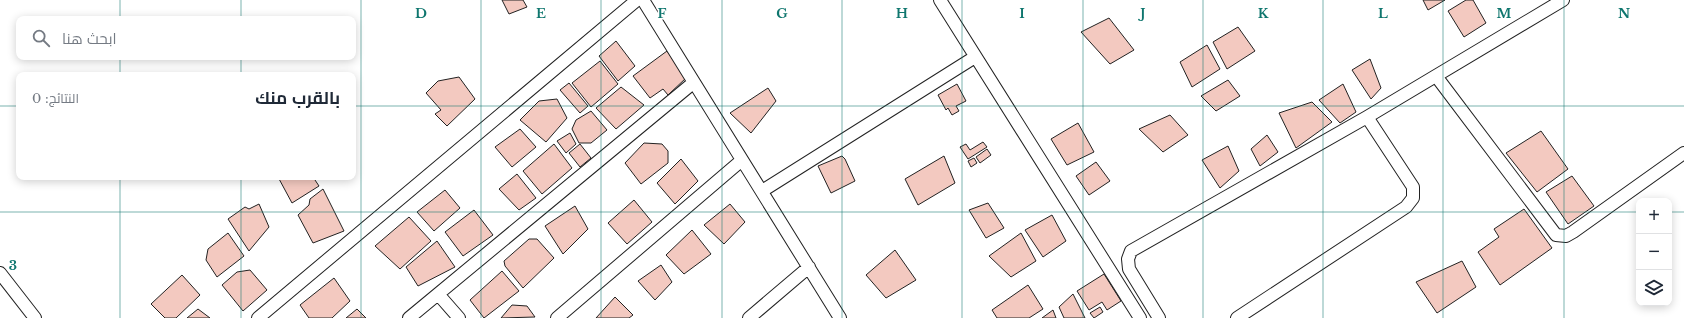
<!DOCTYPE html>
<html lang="ar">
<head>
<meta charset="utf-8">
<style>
	body { margin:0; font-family:"Libre Baskerville",Cairo,serif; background:#f2f2f3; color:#1f2937; direction:rtl }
	.controls { position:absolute; right:12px; bottom:12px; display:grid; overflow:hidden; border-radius:8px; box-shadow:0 2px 10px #0003 }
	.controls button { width:36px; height:36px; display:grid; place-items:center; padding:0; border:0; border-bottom:1px solid #e0e1e3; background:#fff; color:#1f2937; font:20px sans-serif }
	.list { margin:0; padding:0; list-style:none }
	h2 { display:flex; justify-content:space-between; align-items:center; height:52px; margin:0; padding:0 16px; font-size:17px }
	h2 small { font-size:13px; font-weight:400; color:#747a83 }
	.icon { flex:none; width:22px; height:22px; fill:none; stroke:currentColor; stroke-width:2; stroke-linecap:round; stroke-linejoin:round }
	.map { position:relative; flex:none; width:1684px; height:318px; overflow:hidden; direction:ltr }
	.search { position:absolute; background:#fff; box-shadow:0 2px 10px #0003; left:16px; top:16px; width:340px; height:44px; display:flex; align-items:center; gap:10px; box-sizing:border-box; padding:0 14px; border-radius:8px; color:#747a83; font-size:15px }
	.panel { position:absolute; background:#fff; box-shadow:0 2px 10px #0003; left:16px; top:72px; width:340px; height:108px; border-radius:8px; direction:rtl }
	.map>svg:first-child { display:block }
	.building { fill:#f3c9c0; stroke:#222 }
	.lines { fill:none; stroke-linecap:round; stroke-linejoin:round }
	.minor-casing { stroke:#222; stroke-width:14 }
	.minor { stroke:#fff; stroke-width:12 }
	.grid { fill:none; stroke:#0f766e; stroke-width:1; stroke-opacity:0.55 }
	.grid-label { font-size:13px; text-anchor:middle; font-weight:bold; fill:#0f766e; stroke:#fff; stroke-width:3; stroke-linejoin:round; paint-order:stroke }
</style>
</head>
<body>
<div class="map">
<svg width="1684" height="318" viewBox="0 0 1684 318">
	<rect width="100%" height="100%" fill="#fff"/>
	<!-- building -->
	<path class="building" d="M502 0H523L527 7 509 14Z
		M1423 0H1445L1428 10Z
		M1466 0H1473L1486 23 1464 37 1448 11Z
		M1109 18 1134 50 1110 64 1081 32Z
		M1238 27 1255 51 1227 69 1213 42Z
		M616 41 635 66 618 81 599 56Z
		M1207 45 1220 69 1192 87 1180 62Z
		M667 51 686 78 668 95 663 89 650 98 633 76Z
		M1370 59 1381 88 1371 99 1352 70Z
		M600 61 618 84 591 107 572 83Z
		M459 77 475 99 447 126 435 114 441 110 426 93 438 81Z
		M1228 80 1240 96 1216 111 1201 96Z
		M569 83 588 106 580 113 560 90Z
		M957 84 966 101 956 106 959 111 952 115 948 108 946 110 938 95Z
		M1343 84 1356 112 1340 123 1319 100Z
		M621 87 644 105 616 129 596 108Z
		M768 88 776 101 751 133 730 113Z
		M557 99 567 118 546 142 520 120 539 101Z
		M1312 102 1332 122 1296 148 1279 113Z
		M591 111 607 130 591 143H579L572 129 576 120Z
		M1170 115 1188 135 1163 152 1139 129Z
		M1078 123 1094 152 1067 165 1051 139Z
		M520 129 536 147 512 167 495 147Z
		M1541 131 1568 169 1537 192 1506 153Z
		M570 133 576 144 566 153 557 141Z
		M1267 135 1278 152 1260 166 1251 149Z
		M983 142 987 147 968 159 960 147 966 144 970 150Z
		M644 143 662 144 668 151V163L641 184 625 163Z
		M554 144 572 168 542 194 523 171Z
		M580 144 591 158 580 167 569 153Z
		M1228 146 1239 171 1220 188 1202 160Z
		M987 149 991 155 980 163 976 157Z
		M842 156 845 159 855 181 831 193 818 166Z
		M944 156 955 183 918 205 905 179Z
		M974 158 977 163 971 167 968 161Z
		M681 159 698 181 675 204 657 183Z
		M1096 162 1110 181 1089 195 1076 176Z
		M517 174 536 198 519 210 499 189Z
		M1572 176 1594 206 1568 224 1546 192Z
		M278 177H313L319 186 292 203Z
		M323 189 344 231 313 243 298 215 309 205 310 199Z
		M445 190 460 208 434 231 417 212Z
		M634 200 652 222 627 244 608 223Z
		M988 203 1004 228 986 238 969 210Z
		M259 204 269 227 249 251 228 219 245 207 249 209Z
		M730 204 745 222 724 244 704 225Z
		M575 206 588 229 563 254 545 226Z
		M1524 209 1552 248 1500 285 1478 252 1499 237 1494 229Z
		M474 210 493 235 463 256 445 232Z
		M1052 215 1066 241 1043 257 1025 230Z
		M409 217 431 241 400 269 375 246Z
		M692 230 711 254 684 274 666 255Z
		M228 233 244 256 217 277 206 260 208 249Z
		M1021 233 1036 261 1011 277 989 256Z
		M529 239H537L554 258 523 288 505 266 504 261Z
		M437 241 455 267 418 286 406 267Z
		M895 250 916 280 886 298 866 275Z
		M1462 261 1476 287 1437 313 1416 282Z
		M661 265 672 282 655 300 638 281Z
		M250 270 267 290 243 311 222 285 237 272Z
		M502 271 519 291 484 318 470 300Z
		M1104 274 1121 301 1107 310 1102 302 1089 310 1077 291Z
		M182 275 200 295 176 318H165L151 304Z
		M334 278 350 301 332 318H309L300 305Z
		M1028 285 1043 309 1029 318H997L992 310Z
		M1073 294 1085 318H1064L1059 307Z
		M615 297 633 315 629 318H596Z
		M512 305 527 306 535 317 501 318Z
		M1100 307 1103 312 1094 318 1090 313Z
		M198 309 210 318H187Z
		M357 309 366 318H346Z
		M1053 310 1056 318H1042Z"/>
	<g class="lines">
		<defs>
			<path id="minor" d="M643 0 840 318
				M940 0 1140 318
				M1436 76 1556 235 1566 236 1573 232 1684 153
				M762 191 975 57
				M0 273 35 318
				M438 294 459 318
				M258 318 637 0
				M409 318 693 83
				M557 318 742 160
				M749 318 809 267
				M1159 318 1129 269 1128 259 1131 251 1367 117 1563 0
				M1237 318 1406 207 1413 198V187L1367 117"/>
		</defs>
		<!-- minor casing -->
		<use href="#minor" class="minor-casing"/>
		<!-- minor -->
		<use href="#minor" class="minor"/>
	</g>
	<!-- grid -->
	<path class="grid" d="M120 0V19M241 0V19M361 0V318M481 0V318M601 0V318M722 0V318M842 0V318M962 0V318M1083 0V318M1203 0V318M1323 0V318M1443 0V318M1564 0V318M120 57V75M241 57V75M0 106H19M353 106H1684M120 177V318M241 177V318M0 212H1639M1669 212H1684"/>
	<g class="grid-label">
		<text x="421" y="18">D</text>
		<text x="541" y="18">E</text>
		<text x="662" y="18">F</text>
		<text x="782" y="18">G</text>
		<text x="902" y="18">H</text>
		<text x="1022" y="18">I</text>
		<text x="1143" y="18">J</text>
		<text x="1263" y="18">K</text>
		<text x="1383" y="18">L</text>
		<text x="1504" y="18">M</text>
		<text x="1624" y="18">N</text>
		<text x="13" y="270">3</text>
	</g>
</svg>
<div class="controls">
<button>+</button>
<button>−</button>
<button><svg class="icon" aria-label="layers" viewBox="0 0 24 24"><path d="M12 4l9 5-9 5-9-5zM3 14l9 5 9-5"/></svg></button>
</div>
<div class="search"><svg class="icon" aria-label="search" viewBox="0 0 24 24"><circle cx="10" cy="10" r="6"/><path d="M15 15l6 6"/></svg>ابحث هنا</div>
<section class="panel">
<h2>بالقرب منك<small>النتائج: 0</small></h2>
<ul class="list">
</ul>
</section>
</div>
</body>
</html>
